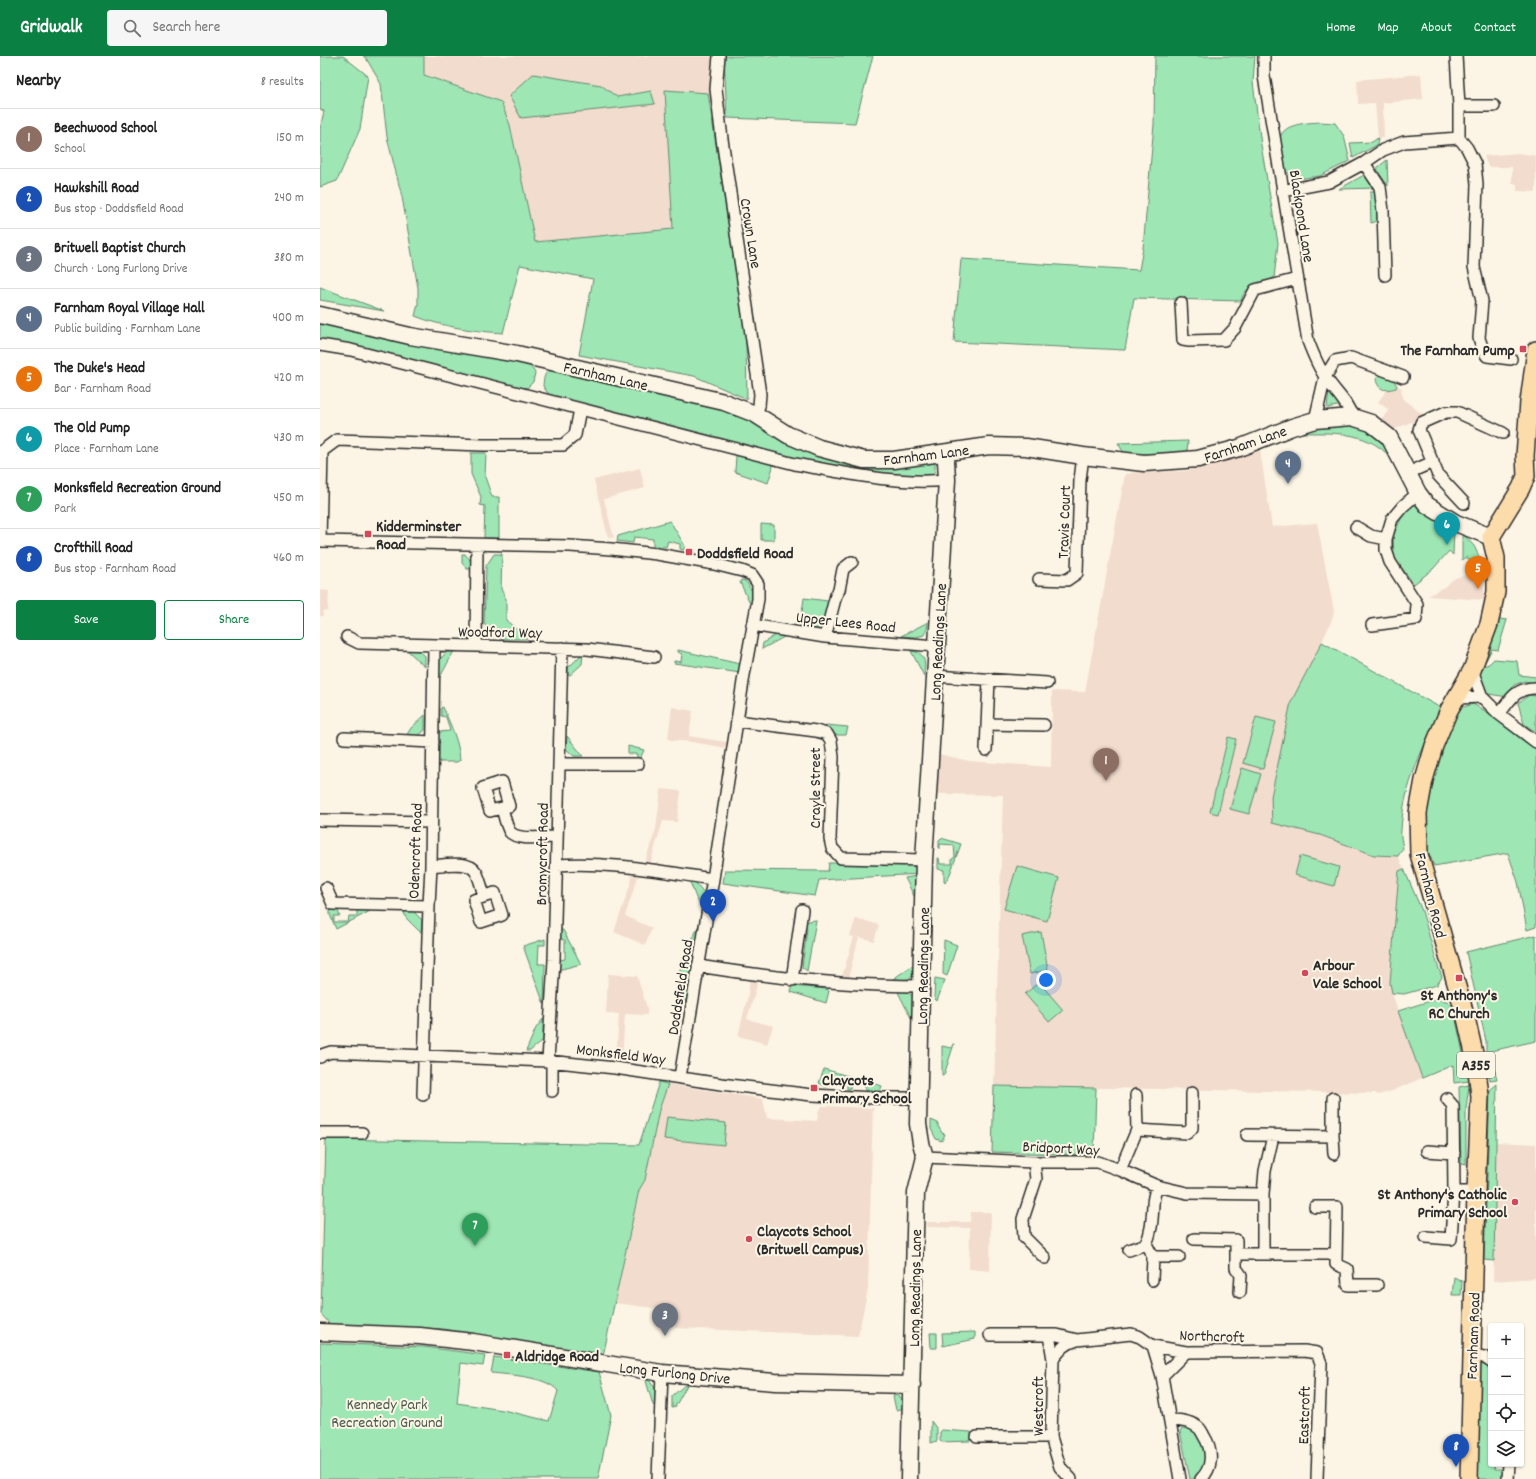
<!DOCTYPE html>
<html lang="en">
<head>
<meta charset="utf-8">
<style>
	body { margin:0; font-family:Dekko,sans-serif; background:#f6f6f6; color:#222 }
	.controls { position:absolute; right:12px; bottom:12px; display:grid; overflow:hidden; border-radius:4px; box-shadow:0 1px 3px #0004 }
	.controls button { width:36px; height:36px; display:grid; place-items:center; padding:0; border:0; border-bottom:1px solid #e0e0e0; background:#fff; color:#222; font:20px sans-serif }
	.you { position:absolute; left:726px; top:924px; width:14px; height:14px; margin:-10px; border:3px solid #fff; border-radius:50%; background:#1a73e8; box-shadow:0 0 0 6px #1a73e833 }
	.badge { display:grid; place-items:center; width:26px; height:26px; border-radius:50%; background:#0b8043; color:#fff; font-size:13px; font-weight:700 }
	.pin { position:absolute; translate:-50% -33px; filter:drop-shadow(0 1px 2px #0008) }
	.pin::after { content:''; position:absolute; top:21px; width:14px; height:12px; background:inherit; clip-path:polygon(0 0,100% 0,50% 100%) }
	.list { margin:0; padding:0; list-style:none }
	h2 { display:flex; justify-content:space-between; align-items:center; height:52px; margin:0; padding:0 16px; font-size:17px }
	h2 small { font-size:13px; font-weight:400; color:#767676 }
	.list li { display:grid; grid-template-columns:26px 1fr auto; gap:12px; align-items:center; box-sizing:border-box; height:60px; padding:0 16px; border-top:1px solid #e0e0e0 }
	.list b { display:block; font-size:15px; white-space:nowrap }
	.list p { margin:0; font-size:13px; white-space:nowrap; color:#767676 }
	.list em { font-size:13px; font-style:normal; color:#767676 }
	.actions { display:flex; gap:8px; padding:12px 16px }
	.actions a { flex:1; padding:9px 0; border:1px solid #0b8043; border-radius:4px; text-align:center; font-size:14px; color:#0b8043 }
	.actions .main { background:#0b8043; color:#fff }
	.icon { flex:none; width:22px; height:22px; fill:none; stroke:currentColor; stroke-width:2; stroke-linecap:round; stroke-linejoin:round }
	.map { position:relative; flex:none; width:1216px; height:1423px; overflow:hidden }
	header { display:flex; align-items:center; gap:24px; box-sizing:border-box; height:56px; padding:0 20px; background:#0b8043; color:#fff }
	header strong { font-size:19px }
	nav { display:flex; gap:22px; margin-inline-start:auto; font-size:14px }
	.search { width:280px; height:36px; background:#f6f6f6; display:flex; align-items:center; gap:10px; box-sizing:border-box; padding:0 14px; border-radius:4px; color:#767676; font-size:15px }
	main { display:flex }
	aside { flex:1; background:#fff }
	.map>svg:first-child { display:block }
	.built { fill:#f2dcce }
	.green { fill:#9ee6b4; stroke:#648870 }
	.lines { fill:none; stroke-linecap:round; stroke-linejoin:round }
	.street-casing { stroke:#2b2b2b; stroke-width:14 }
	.secondary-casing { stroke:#2b2b2b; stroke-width:19 }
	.primary-casing { stroke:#2b2b2b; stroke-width:20 }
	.street { stroke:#fcf5e5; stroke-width:11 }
	.secondary { stroke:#fcf5e5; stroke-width:16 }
	.primary { stroke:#fddcac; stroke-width:17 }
	.poi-dot { fill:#d1495b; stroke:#fcf5e5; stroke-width:1.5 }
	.labels { text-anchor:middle; stroke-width:4; stroke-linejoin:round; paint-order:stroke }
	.shield { fill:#fcf5e5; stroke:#6a6863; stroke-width:1 }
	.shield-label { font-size:15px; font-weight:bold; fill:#2b2b2b }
	.street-label { font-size:16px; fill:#2b2b2b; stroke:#fcf5e5 }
	.poi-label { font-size:16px; font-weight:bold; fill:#2b2b2b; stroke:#fcf5e5; text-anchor:start }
	.park-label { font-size:16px; fill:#485a4d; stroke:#fcf5e5 }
</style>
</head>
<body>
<header>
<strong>Gridwalk</strong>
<div class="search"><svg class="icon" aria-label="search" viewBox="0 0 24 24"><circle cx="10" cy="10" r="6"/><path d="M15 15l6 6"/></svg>Search here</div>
<nav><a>Home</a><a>Map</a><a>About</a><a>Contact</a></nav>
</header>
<main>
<aside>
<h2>Nearby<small>8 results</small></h2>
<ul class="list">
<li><span class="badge" style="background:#8d6e63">1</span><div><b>Beechwood School</b><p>School</p></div><em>150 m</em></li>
<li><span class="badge" style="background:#1a4fb4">2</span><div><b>Hawkshill Road</b><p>Bus stop · Doddsfield Road</p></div><em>240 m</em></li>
<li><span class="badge" style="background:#6b7280">3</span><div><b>Britwell Baptist Church</b><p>Church · Long Furlong Drive</p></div><em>380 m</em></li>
<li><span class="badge" style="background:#5c6f8a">4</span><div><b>Farnham Royal Village Hall</b><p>Public building · Farnham Lane</p></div><em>400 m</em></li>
<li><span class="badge" style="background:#e8710a">5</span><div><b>The Duke's Head</b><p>Bar · Farnham Road</p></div><em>420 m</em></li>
<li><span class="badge" style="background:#0f9aa8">6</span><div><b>The Old Pump</b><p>Place · Farnham Lane</p></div><em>430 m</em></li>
<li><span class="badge" style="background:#2e9e5b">7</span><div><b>Monksfield Recreation Ground</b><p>Park</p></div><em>450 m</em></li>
<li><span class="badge" style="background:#1a4fb4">8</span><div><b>Crofthill Road</b><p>Bus stop · Farnham Road</p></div><em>460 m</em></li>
</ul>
<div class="actions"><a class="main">Save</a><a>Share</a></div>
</aside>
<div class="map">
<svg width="1216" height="1423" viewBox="0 0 1216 1423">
	<rect width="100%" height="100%" fill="#fcf5e5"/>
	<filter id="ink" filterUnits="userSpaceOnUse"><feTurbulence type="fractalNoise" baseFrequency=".025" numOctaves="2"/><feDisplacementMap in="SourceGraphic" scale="8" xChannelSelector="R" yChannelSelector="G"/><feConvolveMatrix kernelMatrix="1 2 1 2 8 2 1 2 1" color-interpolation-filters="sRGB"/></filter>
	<g filter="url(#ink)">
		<!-- built -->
		<path class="built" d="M104 0H394L395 50H391L387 37 345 34 353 174 215 186 190 69 181 46 104 19Z
			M1101 18 1103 43 1063 47 1064 82H1058L1055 47 1038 48 1037 24Z
			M1199 97 1216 100V136L1197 135V128H1192V111H1168L1164 100Z
			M1077 330 1082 332 1081 335 1084 344 1105 360 1073 374 1062 363 1069 354 1058 346 1067 334 1076 332Z
			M940 394 952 471 997 467 1014 555 1013 561 1002 586 971 646 952 766 1000 779 1054 799 1078 800 1084 813 1079 815 1070 927 1072 937 1102 1022 1072 1035 1058 1039 1055 1037 674 1030 683 739 617 738 619 698 649 705 731 711 732 635 765 636 805 418 821 416 867 415Z
			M320 412 325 432 284 443 294 482 288 481 274 424Z
			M1163 514 1165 521 1164 544 1108 540 1124 531 1135 522Z
			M0 534 9 535 8 555H3V560H0Z
			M352 651 373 655 369 680 406 686 408 685 407 692 371 686 350 684 348 682Z
			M341 733 361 735 357 766 343 765 331 805 332 808H324L336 773Z
			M310 819 318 820 305 860 332 872 325 889 294 876 310 829 311 822Z
			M536 862 559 869 554 885 539 881 530 915V922L521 923 534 881 530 880Z
			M288 918 317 920 327 952V959L305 958 302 1005 296 1004 299 958 286 957Z
			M430 924 438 926 427 963 453 970 447 988 418 980 427 943Z
			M348 1028 443 1043 447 1062 497 1065 499 1054 502 1050 553 1052 548 1233 538 1280 355 1272 356 1255 295 1247 319 1134 325 1124 339 1054Z
			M1176 1086 1216 1088V1222L1173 1225Z
			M651 1156H671L670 1215 649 1213 650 1172 607 1171V1166H650Z"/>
		<!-- green -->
		<path class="green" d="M0 0H23L48 20 40 73 17 125 0 131V73L4 55 0 53Z
			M43 0H104V19L181 46 190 69 215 186 353 173 345 34 388 37 426 283 427 343 374 320 259 299 273 223 200 209 183 277C153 275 123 271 95 260L98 248V232L82 141 67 81 61 28 46 2Z
			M404 0H553L535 67 407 62Z
			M835 0H935L933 26 941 89 958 187 954 222C940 227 925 229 921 245L814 242 805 294 634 286 641 203 819 214 823 192 834 68Z
			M213 18 281 29 297 41 331 35 335 48 201 62 189 40Z
			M1000 66 1015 67 1024 80 1030 105 1000 120 977 123 964 115C963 106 959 91 960 83 962 67 988 67 1000 66Z
			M1058 82 1057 89 1033 102 1030 87 1052 86Z
			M1067 104 1068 130 1059 117 1057 112Z
			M1044 119 1051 121 1058 132 1019 133Z
			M1050 136H1055L1057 163 1055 166 1051 167Z
			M0 231 64 255 0 244Z
			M0 263 210 309 215 317 213 326 207 332 198 331C132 315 67 294 0 284Z
			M238 312 413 354 478 390 612 405 615 408V415L611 421 573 419 514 413 236 343 229 339 223 330C224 318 225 314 238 312Z
			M1061 317 1073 323 1077 330 1076 332C1066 335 1058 335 1056 323Z
			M1009 335 1022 349 1007 352Z
			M1024 367 1055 375 1089 426C1083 417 1077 408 1070 401 1046 374 1012 377 978 377L983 374Z
			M868 385 867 396 805 399 798 387Z
			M151 397H166L165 421 172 441H179V482H164L165 450 160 449 161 441 151 418Z
			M416 399 451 408 453 411 448 427 415 416Z
			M1101 448 1134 472 1133 499 1129 495 1113 513 1094 528 1074 502 1073 479 1085 455 1094 449Z
			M350 465 365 490 364 494 360 493V488L348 485 346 491 333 490V483L314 481 313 487 297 485 298 480Z
			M441 468 454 469V484H441Z
			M1143 478 1154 490 1165 513 1156 516 1150 511 1154 507 1146 501 1142 504V479Z
			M142 498H145L155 510V513H147L142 507Z
			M174 498H182L181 533 186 543V564L207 583H181L164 568 166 510Z
			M421 524 426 525 433 537 432 546 430 548 420 526Z
			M484 542 508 545 510 551 504 574 480 570Z
			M1178 563 1187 564 1178 594 1172 593 1163 610 1169 608 1174 603 1197 605 1199 619 1216 621V628L1205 625 1194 629 1188 641 1168 638 1161 627 1159 619 1165 599 1173 583Z
			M608 566 607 573 604 579 596 581 581 580Z
			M457 578 466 580 442 593 443 587Z
			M1002 586 1121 652C1104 690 1083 731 1081 774 1080 779 1082 786 1083 792L1078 800 1054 799 1000 779 952 767 951 741 971 646Z
			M85 592 98 593 105 600V611Z
			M358 594 420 608 422 610 420 617 354 607V605L361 606 362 598 358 596Z
			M128 595H134L118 625 119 604Z
			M591 595C607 596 605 608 604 620Z
			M263 597 262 608 250 619H248V612Z
			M1209 639 1216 640V676L1204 668 1198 647Z
			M1153 648 1186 667 1216 690V871L1207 874 1198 826 1188 797 1114 810 1103 783 1104 742 1129 673 1140 652Z
			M123 651C130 668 139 685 140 704L137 706H117L118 676 130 675 126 661 121 660V652Z
			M105 659V674L97 681 86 680 91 672Z
			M936 661 956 666 943 713 923 707Z
			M506 669 528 671 526 679H514L505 674Z
			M247 680 263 700H254L246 693Z
			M908 681 916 683 898 758 890 756Z
			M308 690 324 694 320 703 317 702V698H308Z
			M922 712 941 718 929 758 910 753Z
			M621 782 641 788 630 818 625 827 624 826V814L618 813V802H619L620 808H632V803L635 801 634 789 620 788V793H619V784Z
			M980 800 1019 811 1014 830 975 819Z
			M509 807H587L598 813 600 818 499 824 495 840 403 827 405 814 508 815Z
			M697 810 739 822 727 865 684 853Z
			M1084 813 1102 855 1118 910 1122 921 1117 929 1084 938 1072 937 1070 927 1079 815Z
			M596 820 597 846 585 822Z
			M370 826H375L386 839 384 852 381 851 376 842Z
			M37 853H54L16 873 10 859V854L18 855 20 860H14V866H28L29 860H37Z
			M83 854 93 855 102 864 101 876H100L86 862Z
			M381 864 382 884 375 886 372 903 379 905 377 917 359 918 362 906Z
			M496 864 487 915 482 911 487 873 485 872V869L488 865Z
			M240 874H243L261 908 238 914 239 904 245 903V884L239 883Z
			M721 876 728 914 710 918 702 880Z
			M1216 879V985L1166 996V985L1146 896Z
			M225 883V889H219L218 908H225L224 948 203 890Z
			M624 884 637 889 627 920 623 918Z
			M596 907C594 925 589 924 573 923Z
			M375 921 368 955 361 933 360 922Z
			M615 922 625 924 617 945 614 942Z
			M719 926 743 954 729 966 705 938Z
			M472 930 507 933 509 935 506 947 471 936Z
			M577 934C600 936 594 949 594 968Z
			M1116 943 1127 945 1133 950 1149 1025 1134 1027 1133 1009 1102 1022 1078 955Z
			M223 963V984L210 995H206L216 972Z
			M633 988H634L624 1019H622V990L631 992Z
			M1172 1004 1177 1023 1170 1024 1166 1005Z
			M504 1013 562 1030 560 1035 545 1034V1027L531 1026 530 1033H527V1026L507 1024V1031L499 1027Z
			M339 1026 348 1028 339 1054 325 1124 319 1134 283 1300 123 1273 10 1268 1 1258 6 1083 319 1089Z
			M1177 1028 1174 1205 1164 1204 1170 1034Z
			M1149 1029 1146 1053V1108L1141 1107 1139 1031Z
			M674 1030 776 1032 774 1099 672 1096Z
			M347 1061 406 1067 404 1089 344 1083Z
			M611 1064 618 1067V1070L622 1077 625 1078 622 1085 616 1083 611 1073Z
			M1134 1221 1142 1225 1141 1239H1132Z
			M655 1276V1283L623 1290 622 1277Z
			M610 1277H617V1292H611Z
			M0 1287 104 1291 165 1299 163 1310 141 1307 137 1347 183 1354 229 1365 238 1335C226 1320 189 1319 171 1317L174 1301 279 1316 291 1359 278 1423H0Z
			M1160 1308 1171 1311V1408H1174L1175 1413H1183L1182 1423H1157Z
			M329 1324 339 1338 336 1351 333 1349 326 1325Z
			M365 1329H367L355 1351 352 1352V1340Z
			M577 1339 586 1348V1352L576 1354 573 1340Z
			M611 1365 617 1373V1385L611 1387Z
			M865 1368 870 1369 893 1391 879 1423H870L860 1375Z
			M622 1374 651 1376V1383L650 1385 622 1386 620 1385V1376Z"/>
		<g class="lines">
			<defs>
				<path id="street" d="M399 0 396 33 402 83 440 338 439 350 435 358
					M944 0V20L988 285C993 298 998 311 1006 322 1014 335 1028 346 1032 361
					M1136 0 1139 50
					M1139 82V50H1174
					M1044 107 1060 131 1063 155 1065 219
					M962 135 1009 126 1044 107 1063 94 1084 86 1139 82 1147 92 1155 108 1157 128 1154 211 1162 245 1159 282 1163 294 1167 300 1191 303
					M861 247 863 284 869 285 904 284 915 272 935 234 977 223
					M0 289 31 294 475 408C525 417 576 429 627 424
					M995 364 1005 321 1015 305 1031 302 1083 321
					M1088 417 1113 406
					M1144 447 1118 419 1099 374 1101 367 1126 356H1137L1183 377
					M1036 471 1051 480 1066 483
					M0 485 250 490 291 493 337 498 394 508 422 515 432 519 438 528V543L424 619 393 823 360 1021
					M0 485 2 395 17 384 163 389H243L255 379 260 353
					M719 523 747 524 757 517 760 424 763 400
					M432 569 505 581 616 590
					M1052 569 1096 563 1097 548 1070 506 1066 494V483L1072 463 1083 450 1098 437
					M27 581 39 587 267 593 334 601
					M505 581 516 539 519 534 523 513 532 506
					M156 590 157 489
					M1152 614 1162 641 1179 658 1216 686
					M614 620 727 627
					M1137 642 1162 641
					M1179 658C1191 643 1195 632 1216 632
					M417 665 496 675 507 678 511 685 513 701 510 783 512 792 521 802 604 804
					M668 668 724 669
					M24 682 113 686
					M666 694 669 623
					M239 708H318
					M182 752 189 750 182 726 163 732 170 755 182 752C184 759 186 770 190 776 197 785 226 781 236 781
					M0 764 111 766
					M237 809C287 805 343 816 393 823
					M111 810C123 809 149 804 156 816 160 823 162 833 164 840
					M6 832 13 848 109 850
					M175 837 182 859 161 866 154 844Z
					M378 910C453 922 526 930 602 930
					M472 924 482 854
					M0 1001 2 999 11 996 228 1005 295 1012 401 1028 492 1039 555 1042H599
					M228 1005 234 904 242 592
					M232 1035V1005
					M103 1039 109 850 111 810 114 589
					M1013 1042V1080L1014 1098
					M817 1074 867 1077 872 1072V1037
					M0 1077H42
					M927 1079 1013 1080
					M1107 1095 1134 1097
					M605 1101 714 1106H778L800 1114 837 1130 867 1137 943 1138
					M714 1106 716 1123 703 1163 704 1181 725 1202
					M800 1114 817 1074 816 1039
					M1134 1136H1156
					M995 1151H1017L1016 1208 1027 1213 1028 1229H1057
					M1106 1181 1131 1183 1134 1136 1133 1050 1127 1043
					M874 1183 916 1184V1212L921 1219 920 1236
					M826 1188 833 1201H859
					M809 1194 826 1188C832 1175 832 1164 833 1149 833 1143 835 1136 837 1130
					M917 1198H1016
					M943 1198V1138L945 1115 953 1080
					M832 1224 833 1201
					M670 1279H737L757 1284 811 1278 820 1281 833 1290 866 1296 984 1295 997 1297 1001 1307 997 1423
					M729 1279 733 1303
					M833 1290 842 1320 860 1423
					M1152 1299 1164 1301 1171 1306
					M842 1320 866 1296
					M850 1364C860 1364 871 1365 879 1372 881 1374 883 1378 884 1380 893 1394 893 1412 881 1423
					M657 1381H731
					M338 1423 342 1317
					M751 1423 740 1411 731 1381 733 1303C741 1293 744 1288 757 1284
					M1188 1423 1189 1408"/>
				<path id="secondary" d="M0 259 90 280 197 298 404 346 435 358 468 379 499 392 544 404H574L669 390 706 391 763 400 824 407 878 403 919 392 972 371 995 364 1032 361 1051 367 1069 381 1098 437 1107 449 1136 467 1171 481
					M0 1276 100 1280 153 1286 342 1317 455 1326 592 1329
					M589 1423 596 1137 605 1101 601 1087 598 1068 604 804 627 424 626 404 622 397"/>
				<path id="primary" d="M1149 1423 1156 1136 1160 1040 1156 1006 1146 962 1099 798 1098 757 1104 724 1114 690 1129 654 1152 614 1169 568 1176 536V502L1171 481 1201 432 1206 420 1205 400 1209 346 1216 294"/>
			</defs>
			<!-- street casing -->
			<use href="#street" class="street-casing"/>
			<!-- secondary casing -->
			<use href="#secondary" class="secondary-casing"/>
			<!-- primary casing -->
			<use href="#primary" class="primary-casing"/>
			<!-- street -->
			<use href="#street" class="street"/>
			<!-- secondary -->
			<use href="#secondary" class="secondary"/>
			<!-- primary -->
			<use href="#primary" class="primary"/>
		</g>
	</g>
	<!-- markers -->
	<g class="poi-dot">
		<rect x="1199" y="289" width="8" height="8" rx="2"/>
		<rect x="44" y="474" width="8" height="8" rx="2"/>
		<rect x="365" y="492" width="8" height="8" rx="2"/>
		<circle cx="985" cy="917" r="4"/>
		<rect x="1135" y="918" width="8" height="8" rx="2"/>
		<rect x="490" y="1028" width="8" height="8" rx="2"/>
		<circle cx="1195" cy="1146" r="4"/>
		<circle cx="429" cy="1183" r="4"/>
		<rect x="183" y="1295" width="8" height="8" rx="2"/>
	</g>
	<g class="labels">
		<!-- shield labels -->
		<rect class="shield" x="1137" y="996" width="38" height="26" rx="3"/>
		<g class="shield-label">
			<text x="1156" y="1014">A355</text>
		</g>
		<!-- street labels -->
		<g class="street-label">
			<text transform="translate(983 160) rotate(81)" y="6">Blackpond Lane</text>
			<text transform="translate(432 177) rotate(81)" y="6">Crown Lane</text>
			<text transform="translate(286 319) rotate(13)" y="6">Farnham Lane</text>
			<text transform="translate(925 387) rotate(-19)" y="6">Farnham Lane</text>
			<text transform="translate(606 398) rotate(-7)" y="6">Farnham Lane</text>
			<text transform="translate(743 466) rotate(-88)" y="6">Travis Court</text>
			<text transform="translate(526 565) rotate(6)" y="6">Upper Lees Road</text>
			<text transform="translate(180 575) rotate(1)" y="6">Woodford Way</text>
			<text transform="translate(617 586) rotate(-87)" y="6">Long Readings Lane</text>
			<text transform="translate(494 732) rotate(-90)" y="6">Crayle Street</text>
			<text transform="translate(94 795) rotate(-88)" y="6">Odencroft Road</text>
			<text transform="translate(221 798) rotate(-89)" y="6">Bromycroft Road</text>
			<text transform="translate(1112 839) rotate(76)" y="6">Farnham Road</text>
			<text transform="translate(602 910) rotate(-89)" y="6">Long Readings Lane</text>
			<text transform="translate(359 931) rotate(-81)" y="6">Doddsfield Road</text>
			<text transform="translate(301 997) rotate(7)" y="6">Monksfield Way</text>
			<text transform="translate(741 1091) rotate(3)" y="6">Bridport Way</text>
			<text transform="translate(594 1232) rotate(-89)" y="6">Long Readings Lane</text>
			<text transform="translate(892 1279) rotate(2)" y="6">Northcroft</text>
			<text transform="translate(1152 1280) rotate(-88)" y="6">Farnham Road</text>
			<text transform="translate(355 1316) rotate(6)" y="6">Long Furlong Drive</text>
			<text transform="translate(717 1350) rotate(-90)" y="6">Westcroft</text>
			<text transform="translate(983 1359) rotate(-88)" y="6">Eastcroft</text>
		</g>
		<!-- poi labels -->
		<g class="poi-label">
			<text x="1195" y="299" text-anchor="end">The Farnham Pump</text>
			<text x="56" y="475">Kidderminster<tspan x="56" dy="18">Road</tspan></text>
			<text x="377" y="502">Doddsfield Road</text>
			<text x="993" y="914">Arbour<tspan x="993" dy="18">Vale School</tspan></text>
			<text x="1139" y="944" text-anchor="middle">St Anthony's<tspan x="1139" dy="18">RC Church</tspan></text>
			<text x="502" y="1029">Claycots<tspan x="502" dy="18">Primary School</tspan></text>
			<text x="1187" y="1143" text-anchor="end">St Anthony's Catholic<tspan x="1187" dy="18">Primary School</tspan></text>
			<text x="437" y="1180">Claycots School<tspan x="437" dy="18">(Britwell Campus)</tspan></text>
			<text x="195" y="1305">Aldridge Road</text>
		</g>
		<!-- park labels -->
		<g class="park-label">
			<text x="67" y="1353">Kennedy Park<tspan x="67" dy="18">Recreation Ground</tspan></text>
		</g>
	</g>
</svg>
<div class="controls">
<button>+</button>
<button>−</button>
<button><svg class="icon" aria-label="locate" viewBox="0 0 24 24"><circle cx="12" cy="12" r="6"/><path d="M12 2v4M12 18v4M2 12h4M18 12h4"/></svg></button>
<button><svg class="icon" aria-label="layers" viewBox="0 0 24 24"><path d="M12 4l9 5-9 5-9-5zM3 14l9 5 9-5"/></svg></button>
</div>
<div class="you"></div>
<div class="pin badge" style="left:786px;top:725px;background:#8d6e63">1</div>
<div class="pin badge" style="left:393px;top:866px;background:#1a4fb4">2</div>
<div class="pin badge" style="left:345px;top:1280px;background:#6b7280">3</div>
<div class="pin badge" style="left:968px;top:428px;background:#5c6f8a">4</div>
<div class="pin badge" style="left:1158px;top:533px;background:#e8710a">5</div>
<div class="pin badge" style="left:1127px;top:489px;background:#0f9aa8">6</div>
<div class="pin badge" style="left:155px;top:1190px;background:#2e9e5b">7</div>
<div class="pin badge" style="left:1136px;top:1411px;background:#1a4fb4">8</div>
</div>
</main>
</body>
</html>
